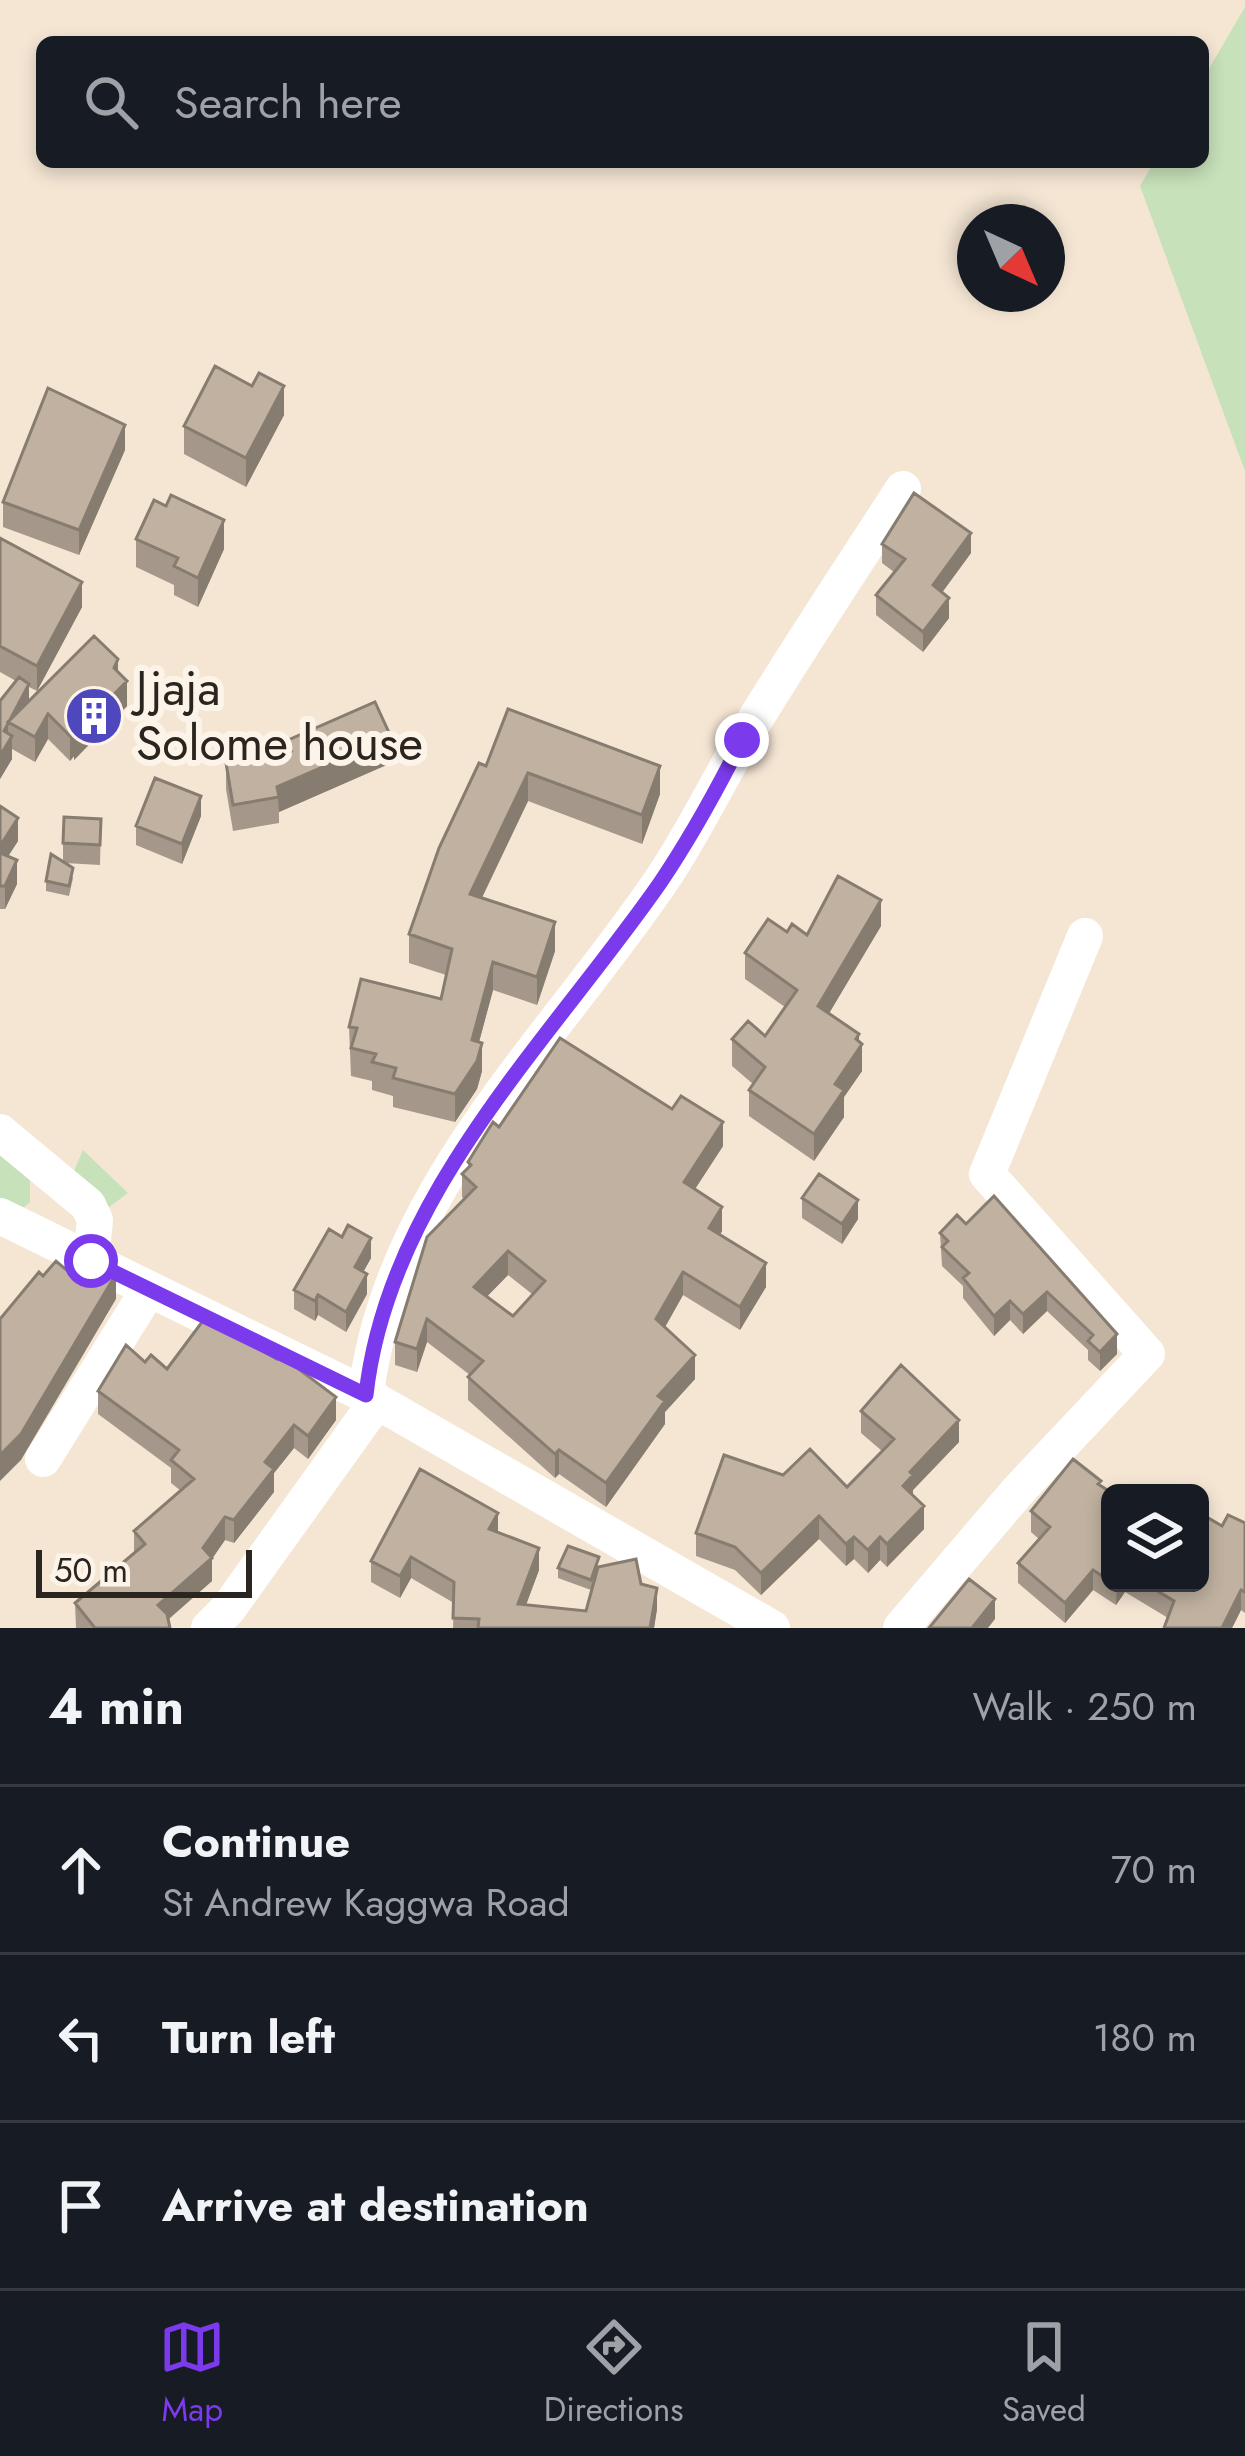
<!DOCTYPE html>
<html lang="en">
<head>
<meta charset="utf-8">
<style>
	body { margin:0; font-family:Jost,sans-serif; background:#242831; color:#f1f3f6 }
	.controls { position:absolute; right:36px; bottom:36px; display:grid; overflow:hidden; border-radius:18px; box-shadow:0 6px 18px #0003 }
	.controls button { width:108px; height:108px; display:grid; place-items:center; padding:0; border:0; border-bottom:3px solid #363941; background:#171b24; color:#f1f3f6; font:60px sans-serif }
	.compass { position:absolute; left:957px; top:204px; width:108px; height:108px; border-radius:50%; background:#171b24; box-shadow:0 6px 18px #0003; rotate:136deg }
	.scale { position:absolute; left:36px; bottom:30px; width:216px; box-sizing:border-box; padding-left:12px; border:6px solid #2a251e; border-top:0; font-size:33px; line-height:42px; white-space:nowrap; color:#2a251e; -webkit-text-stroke:9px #fdf4e9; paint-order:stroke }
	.stop { position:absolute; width:36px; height:36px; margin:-27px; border:9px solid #7c3aed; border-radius:50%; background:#fff }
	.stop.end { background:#7c3aed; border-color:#fff; box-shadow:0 3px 12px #0008 }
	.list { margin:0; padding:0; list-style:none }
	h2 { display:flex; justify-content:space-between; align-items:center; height:156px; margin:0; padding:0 48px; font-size:51px }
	h2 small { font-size:39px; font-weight:400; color:#9ea1a6 }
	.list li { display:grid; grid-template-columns:78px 1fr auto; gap:36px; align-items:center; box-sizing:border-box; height:168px; padding:0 48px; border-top:3px solid #363941 }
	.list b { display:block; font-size:45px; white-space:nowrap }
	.list p { margin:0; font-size:39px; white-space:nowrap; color:#9ea1a6 }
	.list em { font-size:39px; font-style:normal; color:#9ea1a6 }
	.icon { flex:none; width:66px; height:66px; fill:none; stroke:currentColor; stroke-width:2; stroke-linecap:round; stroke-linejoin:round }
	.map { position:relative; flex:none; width:1245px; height:1628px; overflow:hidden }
	.search { position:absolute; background:#171b24; box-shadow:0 6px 18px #0003; left:36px; right:36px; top:36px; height:132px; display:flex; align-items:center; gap:30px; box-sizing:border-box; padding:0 42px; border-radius:18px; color:#9ea1a6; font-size:45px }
	.sheet { height:660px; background:#171b24 }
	nav { display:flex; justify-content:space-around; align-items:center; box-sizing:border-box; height:168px; border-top:3px solid #363941; background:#171b24; font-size:33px; color:#9ea1a6 }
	nav a { display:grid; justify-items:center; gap:6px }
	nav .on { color:#7c3aed }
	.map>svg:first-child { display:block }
	.green { fill:#c7e1ba }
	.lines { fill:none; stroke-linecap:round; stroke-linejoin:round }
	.minor { stroke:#fff; stroke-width:36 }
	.wall { fill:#a5988a; fill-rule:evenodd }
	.shaded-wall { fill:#867c70 }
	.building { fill:#c0b1a0; stroke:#867c70; stroke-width:3; fill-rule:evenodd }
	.route { stroke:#7c3aed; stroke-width:15 }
	.labels { text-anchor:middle; stroke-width:12; stroke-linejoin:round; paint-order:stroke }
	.poi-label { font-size:48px; fill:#2a251e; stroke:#fdf4e9; text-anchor:start }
</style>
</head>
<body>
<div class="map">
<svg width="1245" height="1628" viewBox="0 0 1245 1628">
	<rect width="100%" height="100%" fill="#f5e6d4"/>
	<!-- green -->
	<path class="green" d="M1245 7V471L1140 186 1154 162H1203V79Z
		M0 1150 30 1163V1202L9 1220 0 1216Z
		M83 1150 128 1193 105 1210 67 1187Z"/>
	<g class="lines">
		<!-- minor -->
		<path class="minor" d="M0 1132 88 1205 95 1220 91 1260
			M0 1216 366 1395 772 1628
			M366 1395C389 1191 554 1040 663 878 694 832 717 783 745 736 796 652 850 571 903 489
			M43 1459 149 1289
			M209 1628 228 1609 377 1401
			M901 1628 1018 1491 1147 1354 987 1174 1085 936"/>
	</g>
	<!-- wall -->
	<path class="wall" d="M284 415 246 487 184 454V426Z
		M125 450 79 555 3 527V502Z
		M166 506 224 549 198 607 174 595V585L136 567V539Z
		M0 538 82 607 37 691 29 687V701L118 672 127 706 74 760V756L70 761 48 739 35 762 12 749V759L0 779V701L16 681 0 672Z
		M882 544 971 553 942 592 949 618 923 652 876 615V595L894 572 882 563Z
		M286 741 391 763 279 812V823L233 831 226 789V763L286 752Z
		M486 766 660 794 642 844 528 801 482 898 555 951 537 1005 493 990 479 1042 482 1071 477 1089 455 1122 393 1107V1096L372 1090V1081L351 1076 349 1027 441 999 446 975 409 963V934Z
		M0 806 18 841 8 856 17 884 5 909H0Z
		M201 816 182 864 136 845V826Z
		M101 819 100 865 65 863 73 878 69 896 46 891V881L63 861V843Z
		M881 926 829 1013 859 1042 862 1071 844 1097V1117L814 1161 749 1116V1090L753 1084 732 1066V1039L765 1036 785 1007 745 979V953L787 932 807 935Z
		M499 1127 723 1146 695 1189 722 1231 720 1235 766 1287 740 1330 683 1295 665 1327 695 1379 665 1412V1424L606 1507 559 1474 555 1478 468 1400V1377L470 1375 427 1342 417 1372 395 1365V1342L464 1199 462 1197V1174L468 1168V1162ZM508 1275 532 1294 513 1316 487 1296Z
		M994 1196 1117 1354 1100 1371 1088 1360V1350L1047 1311 1023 1334 1010 1320 994 1336 963 1298V1286L942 1266 940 1233 966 1224Z
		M802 1198 858 1219 842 1244 802 1218Z
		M371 1258 363 1272 367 1294 346 1332 318 1315 315 1321 294 1309V1290Z
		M145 1362 336 1420 308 1459 294 1448 274 1473V1492L234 1543 225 1540 212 1558V1581L168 1620 170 1628H76L75 1603 134 1553V1531L181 1491 171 1483V1468L98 1414V1391Z
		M861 1411 959 1442 913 1490V1496L924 1529 887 1567 880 1560 868 1573 854 1559 846 1566 819 1539 761 1595 735 1570 696 1556V1533L783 1475 847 1487 882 1451 861 1433Z
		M1101 1486 1110 1493V1583H1200L1222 1526 1245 1523V1613L1241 1610 1232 1628H1164L1168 1618 1125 1592 1116 1605 1093 1590 1065 1623 1018 1583V1563L1039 1539 1031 1532V1511Z
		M498 1532 539 1570 526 1605 586 1611 594 1580 591 1590 558 1578V1568L599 1566 641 1584 657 1609 654 1628H453L454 1603 411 1578 400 1598 371 1582V1561Z"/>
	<!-- shaded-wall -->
	<path class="shaded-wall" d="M284 386V415L246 487V458Z
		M125 425V450L79 555V530Z
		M224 520V549L198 607V578Z
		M971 533V553L933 605V585Z
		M82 582V607L37 691V666Z
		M949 598V618L923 652V632Z
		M118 659V685L127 681V706L74 760V756L70 761V736L114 668Z
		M29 684V707L9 722Z
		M48 714V739L35 762V737Z
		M8 723V742L12 736V759L0 779V756L4 731Z
		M391 737V763L279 812 277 787Z
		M660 766V794L642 844V815Z
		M528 773V801L470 922V894Z
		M201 796V816L182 864V844Z
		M18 818V841L0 869V846Z
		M17 860V884L5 909V886Z
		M881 900V926L818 1032V1006Z
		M555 922V951L537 1005V977Z
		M493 962V990L472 1068 482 1043V1071L477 1089 455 1122V1094L472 1040Z
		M859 1034V1049L862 1044V1071L844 1097V1117L814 1161V1134Z
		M723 1122V1146L684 1206V1182Z
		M858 1200V1219L842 1244V1224Z
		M722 1207V1231L709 1252V1228Z
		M371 1238V1258L355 1287V1267Z
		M508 1251V1275L474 1310V1287Z
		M766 1263V1287L740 1330V1307Z
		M683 1272V1295L656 1343V1319Z
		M116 1274V1299L21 1460 0 1481V1455Z
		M367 1274V1294L346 1332V1312Z
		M1047 1292V1311L1023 1334V1314Z
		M318 1295V1315L315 1321V1301Z
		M1010 1301V1320L994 1336V1316Z
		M427 1319V1342L417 1372V1349Z
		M1117 1334V1354L1100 1371V1352Z
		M695 1355V1379L665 1412V1424L606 1507V1483L658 1396Z
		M336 1397V1420L308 1459V1436Z
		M959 1420V1442L913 1490V1497L903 1486 910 1472Z
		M294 1425V1448L274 1473V1492L234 1543V1520L265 1462Z
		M559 1450V1474L555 1478V1454Z
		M924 1506V1529L887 1567V1544Z
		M498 1513V1534L489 1529Z
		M819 1516V1539L761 1595V1573Z
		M225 1517V1540L212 1559V1581L158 1628V1605Z
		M854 1537V1559L846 1566V1544Z
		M880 1537V1560L868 1573V1550Z
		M539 1548V1570L518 1626V1604Z
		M411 1557V1578L400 1598V1576Z
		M1093 1570V1590L1065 1623V1603Z
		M1117 1583H1125V1592L1116 1605Z
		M657 1588V1609L654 1628H650Z
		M1241 1590V1610L1232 1628H1222Z
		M995 1599V1619L988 1628H972Z"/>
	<!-- building -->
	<path class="building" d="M215 366 252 386 259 373 284 386 246 458 184 426Z
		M48 388 125 425 79 530 3 502Z
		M914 493 971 533 933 585 949 598 923 632 876 595 905 559 882 544Z
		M171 495 224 520 198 578 174 566 178 558 136 539 154 500 166 506Z
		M0 538 82 582 37 666 0 646Z
		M94 636 118 659 114 668 127 681 74 735 75 729 70 736 48 714 35 737 8 722Z
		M19 677 29 684 4 731 12 736 0 756V701Z
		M375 702 391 737 277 787 279 797 233 805 226 763 291 751 286 741Z
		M508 709 660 766 642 815 528 773 470 894 555 922 537 977 493 962 472 1040 482 1043 477 1061 455 1094 393 1078 396 1068 372 1062 376 1054 351 1048 357 1028 349 1027 361 979 441 999 452 949 409 934 439 848 479 763 486 766Z
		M155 778 201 796 182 844 136 826Z
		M0 806 18 818 0 846Z
		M64 817 101 819 100 845 63 843Z
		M0 853 17 860 5 886H0Z
		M51 854 73 868 69 886 46 881Z
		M838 876 881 900 818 1006 859 1034 856 1039 862 1044 835 1084 844 1090 814 1134 749 1090 765 1067 732 1039 748 1021 765 1036 797 990 745 953 768 919 787 932 792 924 807 935Z
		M560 1038 672 1109 681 1096 723 1122 684 1182 722 1207 709 1228 766 1263 740 1307 683 1272 656 1319 695 1355 658 1396 665 1401 606 1483 559 1450 555 1454 468 1377 483 1361 427 1319 417 1349 395 1342 427 1237 476 1187 462 1174 471 1165 468 1162 493 1122 499 1127ZM508 1251 545 1281 513 1316 474 1287Z
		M819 1174 858 1200 842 1224 802 1198Z
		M994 1196 1117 1334 1100 1352 1088 1341 1093 1335 1047 1292 1023 1314 1010 1301 994 1316 963 1278 969 1273 942 1247 948 1241 940 1233 957 1215 966 1224Z
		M348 1225 371 1238 355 1267 367 1274 346 1312 318 1295 315 1301 294 1290 329 1229 342 1237Z
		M81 1255 116 1274 21 1434 0 1455V1319L39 1272 43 1276 56 1261 70 1273Z
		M205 1318 277 1359 280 1355 336 1397 308 1436 294 1425 265 1462 274 1469 234 1520 225 1517 203 1548 212 1558 158 1605 167 1614 170 1628H95L75 1603 145 1544 134 1531 194 1479 171 1460 179 1450 98 1391 126 1345 145 1362 151 1355 167 1369Z
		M901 1365 959 1420 910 1472 913 1475 903 1486 924 1506 887 1544 880 1537 868 1550 854 1537 846 1544 819 1516 761 1573 735 1547 696 1533 724 1455 783 1475 810 1449 847 1487 894 1439 861 1411Z
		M1073 1459 1101 1481 1098 1484 1112 1493H1110V1581L1093 1570 1065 1603 1018 1563 1050 1527 1031 1511Z
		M420 1469 498 1513 489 1529 539 1548 518 1604 586 1611 598 1567 636 1559 641 1584 657 1588 650 1628H478L479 1619 453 1618 454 1582 411 1557 400 1576 371 1561Z
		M1200 1513 1222 1526 1228 1515 1245 1523V1592L1241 1590 1222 1628H1164L1174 1601 1144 1583H1200Z
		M568 1546 599 1557 591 1580 558 1568Z
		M969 1579 995 1599 972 1628H929Z"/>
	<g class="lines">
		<!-- route -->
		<path class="route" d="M91 1261 366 1395C388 1195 550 1041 660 883 691 837 717 790 742 740"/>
	</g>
	<!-- icons -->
	<defs>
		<symbol id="building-disc" viewBox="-11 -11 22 22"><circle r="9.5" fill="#4e47be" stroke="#fdf4e9"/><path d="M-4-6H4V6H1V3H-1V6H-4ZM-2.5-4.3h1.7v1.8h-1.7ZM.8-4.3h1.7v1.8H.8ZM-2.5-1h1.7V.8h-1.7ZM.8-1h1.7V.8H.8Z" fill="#fff"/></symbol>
	</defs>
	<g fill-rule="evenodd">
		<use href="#building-disc" x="61" y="683" width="66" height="66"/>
	</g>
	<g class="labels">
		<!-- poi labels -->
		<g class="poi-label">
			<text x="136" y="705">Jjaja<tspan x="136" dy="55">Solome house</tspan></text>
		</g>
	</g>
</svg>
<div class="controls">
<button><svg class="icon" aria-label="layers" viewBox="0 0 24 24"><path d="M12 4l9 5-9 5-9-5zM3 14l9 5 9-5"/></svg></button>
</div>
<svg class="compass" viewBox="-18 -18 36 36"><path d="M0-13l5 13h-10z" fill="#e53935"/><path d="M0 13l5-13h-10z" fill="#9ea1a6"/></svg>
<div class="scale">50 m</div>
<div class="stop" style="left:91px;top:1261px"></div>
<div class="stop end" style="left:742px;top:740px"></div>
<div class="search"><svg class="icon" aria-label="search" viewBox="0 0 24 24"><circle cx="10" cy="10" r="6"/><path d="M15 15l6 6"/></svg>Search here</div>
</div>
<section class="sheet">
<h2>4 min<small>Walk · 250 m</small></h2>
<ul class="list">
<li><svg class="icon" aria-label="ahead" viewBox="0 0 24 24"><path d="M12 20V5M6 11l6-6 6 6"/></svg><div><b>Continue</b><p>St Andrew Kaggwa Road</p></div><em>70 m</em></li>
<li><svg class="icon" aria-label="left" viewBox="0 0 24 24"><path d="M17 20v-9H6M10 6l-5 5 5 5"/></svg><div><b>Turn left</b></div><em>180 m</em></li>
<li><svg class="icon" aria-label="arrive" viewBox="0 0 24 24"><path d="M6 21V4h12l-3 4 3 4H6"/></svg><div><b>Arrive at destination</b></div></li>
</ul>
</section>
<nav>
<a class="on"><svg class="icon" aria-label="map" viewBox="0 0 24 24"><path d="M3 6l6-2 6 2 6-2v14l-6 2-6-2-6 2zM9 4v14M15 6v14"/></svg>Map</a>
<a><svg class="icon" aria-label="directions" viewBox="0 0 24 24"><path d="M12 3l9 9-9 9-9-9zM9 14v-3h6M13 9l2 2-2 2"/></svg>Directions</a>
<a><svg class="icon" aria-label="saved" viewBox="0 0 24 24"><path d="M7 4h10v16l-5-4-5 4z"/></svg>Saved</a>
</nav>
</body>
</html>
